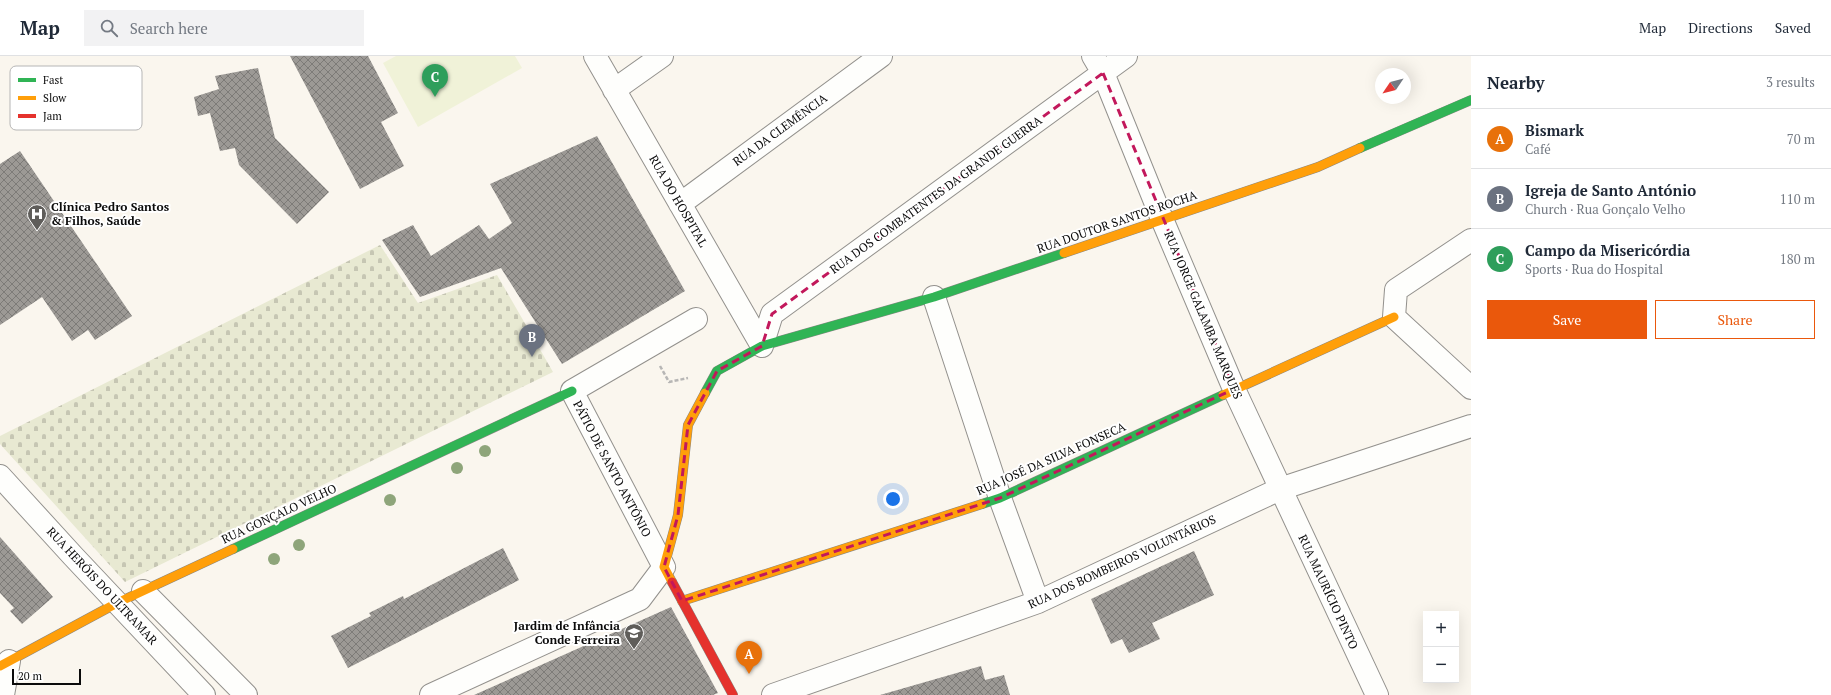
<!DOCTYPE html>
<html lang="en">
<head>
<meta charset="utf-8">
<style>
	body { margin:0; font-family:"PT Serif",serif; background:#f2f2f3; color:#1f2937 }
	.controls { position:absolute; right:12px; bottom:12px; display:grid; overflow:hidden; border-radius:0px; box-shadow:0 4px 16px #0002 }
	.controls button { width:36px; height:36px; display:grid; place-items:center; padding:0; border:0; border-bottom:1px solid #e0e1e3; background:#fff; color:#1f2937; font:20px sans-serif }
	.compass { position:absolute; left:1375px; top:12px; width:36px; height:36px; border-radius:50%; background:#fff; box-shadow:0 4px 16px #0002; rotate:235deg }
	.scale { position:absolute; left:12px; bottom:10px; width:69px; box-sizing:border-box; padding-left:4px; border:2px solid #0b0b0b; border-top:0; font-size:11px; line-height:14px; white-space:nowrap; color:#0b0b0b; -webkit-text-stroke:3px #fff; paint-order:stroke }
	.you { position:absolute; left:893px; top:443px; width:14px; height:14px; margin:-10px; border:3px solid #fff; border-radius:50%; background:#1a73e8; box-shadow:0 0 0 6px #1a73e833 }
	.badge { display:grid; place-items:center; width:26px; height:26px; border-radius:50%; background:#ea580c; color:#fff; font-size:13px; font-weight:700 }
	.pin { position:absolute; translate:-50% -33px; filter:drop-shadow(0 1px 2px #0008) }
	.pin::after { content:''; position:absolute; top:21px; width:14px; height:12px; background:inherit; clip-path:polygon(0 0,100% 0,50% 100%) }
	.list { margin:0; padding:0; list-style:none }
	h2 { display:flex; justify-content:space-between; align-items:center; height:52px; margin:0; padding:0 16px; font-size:17px }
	h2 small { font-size:13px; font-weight:400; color:#747a83 }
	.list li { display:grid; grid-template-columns:26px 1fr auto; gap:12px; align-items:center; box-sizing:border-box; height:60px; padding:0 16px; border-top:1px solid #e0e1e3 }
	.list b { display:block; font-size:15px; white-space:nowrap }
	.list p { margin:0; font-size:13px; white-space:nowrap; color:#747a83 }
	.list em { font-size:13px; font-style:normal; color:#747a83 }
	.actions { display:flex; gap:8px; padding:12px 16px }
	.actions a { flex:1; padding:9px 0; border:1px solid #ea580c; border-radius:0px; text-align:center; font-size:14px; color:#ea580c }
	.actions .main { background:#ea580c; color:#fff }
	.icon { flex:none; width:22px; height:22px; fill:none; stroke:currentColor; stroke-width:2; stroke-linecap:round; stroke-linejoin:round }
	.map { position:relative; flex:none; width:1471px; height:639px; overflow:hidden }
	header { display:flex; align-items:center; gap:24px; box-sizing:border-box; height:56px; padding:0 20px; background:#fff; border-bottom:1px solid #e0e1e3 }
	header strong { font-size:19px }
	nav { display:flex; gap:22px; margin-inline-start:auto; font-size:14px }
	.search { width:280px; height:36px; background:#f2f2f3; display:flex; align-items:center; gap:10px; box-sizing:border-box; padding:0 14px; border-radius:0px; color:#747a83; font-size:15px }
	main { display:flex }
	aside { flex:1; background:#fff }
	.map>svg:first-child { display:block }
	.cemetery { fill:url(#cemetery-stones) }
	.pitch { fill:#f0f2d8 }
	.building { fill:url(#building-cross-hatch) }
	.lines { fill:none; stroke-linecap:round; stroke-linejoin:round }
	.street-casing { stroke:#93918d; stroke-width:24 }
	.fast-casing { stroke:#898784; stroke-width:10 }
	.slow-casing { stroke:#898784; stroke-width:10 }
	.jam-casing { stroke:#898784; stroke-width:10 }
	.path { stroke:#b7b6b5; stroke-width:2.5; stroke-dasharray:4 2; stroke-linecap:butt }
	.street { stroke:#fefefc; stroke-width:22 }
	.fast { stroke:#30b455; stroke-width:9 }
	.slow { stroke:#ff9f0a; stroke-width:9 }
	.jam { stroke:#e5322d; stroke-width:9 }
	.tree { fill:#8ea57a }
	.marked { fill:none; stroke:#c2185b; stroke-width:3; stroke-dasharray:8 5; stroke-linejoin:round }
	.labels { text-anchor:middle; stroke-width:4; stroke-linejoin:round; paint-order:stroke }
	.street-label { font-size:12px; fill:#0b0b0b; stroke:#fff }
	.poi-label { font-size:12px; font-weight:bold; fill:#0b0b0b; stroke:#fff; text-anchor:start }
	.key { fill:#fff; stroke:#b6b6b6; stroke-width:1 }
	.key-label { font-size:11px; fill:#0b0b0b }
</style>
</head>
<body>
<header>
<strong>Map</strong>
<div class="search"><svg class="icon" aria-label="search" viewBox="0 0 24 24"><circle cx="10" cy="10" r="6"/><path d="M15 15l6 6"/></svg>Search here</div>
<nav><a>Map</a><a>Directions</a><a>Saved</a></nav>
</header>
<main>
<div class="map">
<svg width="1471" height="639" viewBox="0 0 1471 639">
	<defs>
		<pattern id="cemetery-stones" width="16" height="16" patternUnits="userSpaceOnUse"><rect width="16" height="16" fill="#e8e9d2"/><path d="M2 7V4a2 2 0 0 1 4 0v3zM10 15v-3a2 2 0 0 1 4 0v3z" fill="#c6c6b3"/></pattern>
		<pattern id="building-cross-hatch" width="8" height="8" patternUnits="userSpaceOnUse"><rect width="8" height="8" fill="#9c9995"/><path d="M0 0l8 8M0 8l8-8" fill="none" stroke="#7d7b78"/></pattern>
	</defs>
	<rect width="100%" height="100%" fill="#faf6ee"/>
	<!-- cemetery -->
	<path class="cemetery" d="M380 189 418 247 497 219 553 316 125 526 0 388V380Z"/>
	<!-- pitch -->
	<path class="pitch" d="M396 0H515L522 12 418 71 383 7Z"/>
	<!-- building -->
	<path class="building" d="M290 0H368L398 57 381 66 404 110 360 133Z
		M258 12 275 82 329 136 297 168 239 109 235 92 220 95 210 57 198 60 194 41 219 33 215 20Z
		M597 80 685 235 562 308 501 212 420 241 382 184 413 169 431 200 479 169 489 183 512 167 490 128Z
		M20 95 132 260 95 284 88 274 72 285 42 241 0 269V108Z
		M0 481 53 541 22 568 10 555 14 552 0 537Z
		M503 492 519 524 348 612 331 580 371 560 369 557 403 540 404 543Z
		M1194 495 1214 539 1152 567 1160 583 1129 597 1122 583 1111 588 1091 543Z
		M671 551 718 637 713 639H474Z
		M981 610 985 624 1004 619 1010 639H880Z"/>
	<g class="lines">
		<defs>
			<path id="street" d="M595 0 762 290
				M1093 0 1103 17 1162 163 1234 333 1377 639
				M614 34 662 0
				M680 148 881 0
				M1471 184 1396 234 1394 261 1471 332
				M934 241 1000 442 1038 546
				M762 290 772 258 1126 0
				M0 420 73 500 204 639
				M143 535 246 639
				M3 639 9 605
				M431 639 640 543 664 511 572 335 696 263
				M773 639 1038 546 1280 433 1471 370"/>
			<path id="fast" d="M1360 92 1471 44
				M705 337 717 315 762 290 934 241 1064 197
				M982 448 1000 442 1223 339
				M233 493 572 335"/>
			<path id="slow" d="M1064 197 1318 111 1360 92
				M1223 339 1394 261
				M672 526 664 511 678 459 688 369 705 337
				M682 545 982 448
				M0 610 117 547 233 493"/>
			<path id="jam" d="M672 526 733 639"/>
		</defs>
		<!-- street casing -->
		<use href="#street" class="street-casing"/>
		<!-- fast casing -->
		<use href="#fast" class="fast-casing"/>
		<!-- slow casing -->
		<use href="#slow" class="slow-casing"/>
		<!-- jam casing -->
		<use href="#jam" class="jam-casing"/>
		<!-- path -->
		<path class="path" d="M660 310 669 326 688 322"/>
		<!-- street -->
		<use href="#street" class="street"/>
		<!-- fast -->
		<use href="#fast" class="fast"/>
		<!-- slow -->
		<use href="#slow" class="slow"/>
		<!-- jam -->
		<use href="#jam" class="jam"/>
	</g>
	<!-- trees -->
	<g class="tree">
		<circle cx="485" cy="395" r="6"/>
		<circle cx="457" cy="412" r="6"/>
		<circle cx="390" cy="444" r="6"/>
		<circle cx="299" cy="489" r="6"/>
		<circle cx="274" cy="503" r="6"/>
	</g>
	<!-- marked area -->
	<path class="marked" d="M1103 17 1234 333 1000 442 682 545 664 511 678 459 688 369 717 315 762 290 772 258Z"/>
	<!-- icons -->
	<defs>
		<symbol id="hospital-pin" viewBox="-11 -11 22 30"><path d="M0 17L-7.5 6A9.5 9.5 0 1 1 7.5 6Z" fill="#5f5d5a" stroke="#fff"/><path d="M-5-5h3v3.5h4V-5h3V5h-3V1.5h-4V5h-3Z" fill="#fff"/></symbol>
		<symbol id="school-pin" viewBox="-11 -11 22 30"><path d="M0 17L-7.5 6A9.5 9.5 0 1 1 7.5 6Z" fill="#5f5d5a" stroke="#fff"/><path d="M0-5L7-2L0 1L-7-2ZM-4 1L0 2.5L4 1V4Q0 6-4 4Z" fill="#fff"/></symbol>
	</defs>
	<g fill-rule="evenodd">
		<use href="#hospital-pin" x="26" y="147" width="22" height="30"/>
		<use href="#school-pin" x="623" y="566" width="22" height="30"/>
	</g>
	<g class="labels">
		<!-- street labels -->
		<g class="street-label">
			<text transform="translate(780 74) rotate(-36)" y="4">RUA DA CLEMÊNCIA</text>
			<text transform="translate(936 139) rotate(-36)" y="4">RUA DOS COMBATENTES DA GRANDE GUERRA</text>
			<text transform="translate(678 145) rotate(60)" y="4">RUA DO HOSPITAL</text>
			<text transform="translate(1117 166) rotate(-19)" y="4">RUA DOUTOR SANTOS ROCHA</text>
			<text transform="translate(1203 259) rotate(67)" y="4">RUA JORGE GALAMBA MARQUES</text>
			<text transform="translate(1051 403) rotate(-24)" y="4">RUA JOSÉ DA SILVA FONSECA</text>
			<text transform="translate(612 413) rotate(62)" y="4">PÁTIO DE SANTO ANTÓNIO</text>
			<text transform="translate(279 458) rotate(-25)" y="4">RUA GONÇALO VELHO</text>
			<text transform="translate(1122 506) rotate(-25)" y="4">RUA DOS BOMBEIROS VOLUNTÁRIOS</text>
			<text transform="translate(102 530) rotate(47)" y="4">RUA HERÓIS DO ULTRAMAR</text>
			<text transform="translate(1328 536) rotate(65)" y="4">RUA MAURÍCIO PINTO</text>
		</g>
		<!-- poi labels -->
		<g class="poi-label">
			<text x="51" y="155">Clínica Pedro Santos<tspan x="51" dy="14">&amp; Filhos, Saúde</tspan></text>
			<text x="620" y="574" text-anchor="end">Jardim de Infância<tspan x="620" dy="14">Conde Ferreira</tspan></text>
		</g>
	</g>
	<!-- legend -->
	<rect x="10" y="10" width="132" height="64" rx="6" class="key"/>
	<rect x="18" y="22" width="18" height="4" fill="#30b455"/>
	<rect x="18" y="40" width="18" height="4" fill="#ff9f0a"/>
	<rect x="18" y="58" width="18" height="4" fill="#e5322d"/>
	<g class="key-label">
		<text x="43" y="28">Fast</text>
		<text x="43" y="46">Slow</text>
		<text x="43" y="64">Jam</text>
	</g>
</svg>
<div class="controls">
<button>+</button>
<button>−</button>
</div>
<svg class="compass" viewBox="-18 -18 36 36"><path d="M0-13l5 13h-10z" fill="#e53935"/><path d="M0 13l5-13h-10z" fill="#747a83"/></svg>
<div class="scale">20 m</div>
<div class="you"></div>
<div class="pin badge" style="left:749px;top:618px;background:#e8710a">A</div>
<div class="pin badge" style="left:532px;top:301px;background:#6b7280">B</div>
<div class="pin badge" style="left:435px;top:41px;background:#2e9e5b">C</div>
</div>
<aside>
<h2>Nearby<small>3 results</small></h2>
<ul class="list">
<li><span class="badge" style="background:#e8710a">A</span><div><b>Bismark</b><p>Café</p></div><em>70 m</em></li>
<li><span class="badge" style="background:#6b7280">B</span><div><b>Igreja de Santo António</b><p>Church · Rua Gonçalo Velho</p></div><em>110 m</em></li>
<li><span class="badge" style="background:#2e9e5b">C</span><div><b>Campo da Misericórdia</b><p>Sports · Rua do Hospital</p></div><em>180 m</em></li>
</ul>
<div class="actions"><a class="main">Save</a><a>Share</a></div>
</aside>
</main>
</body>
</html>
